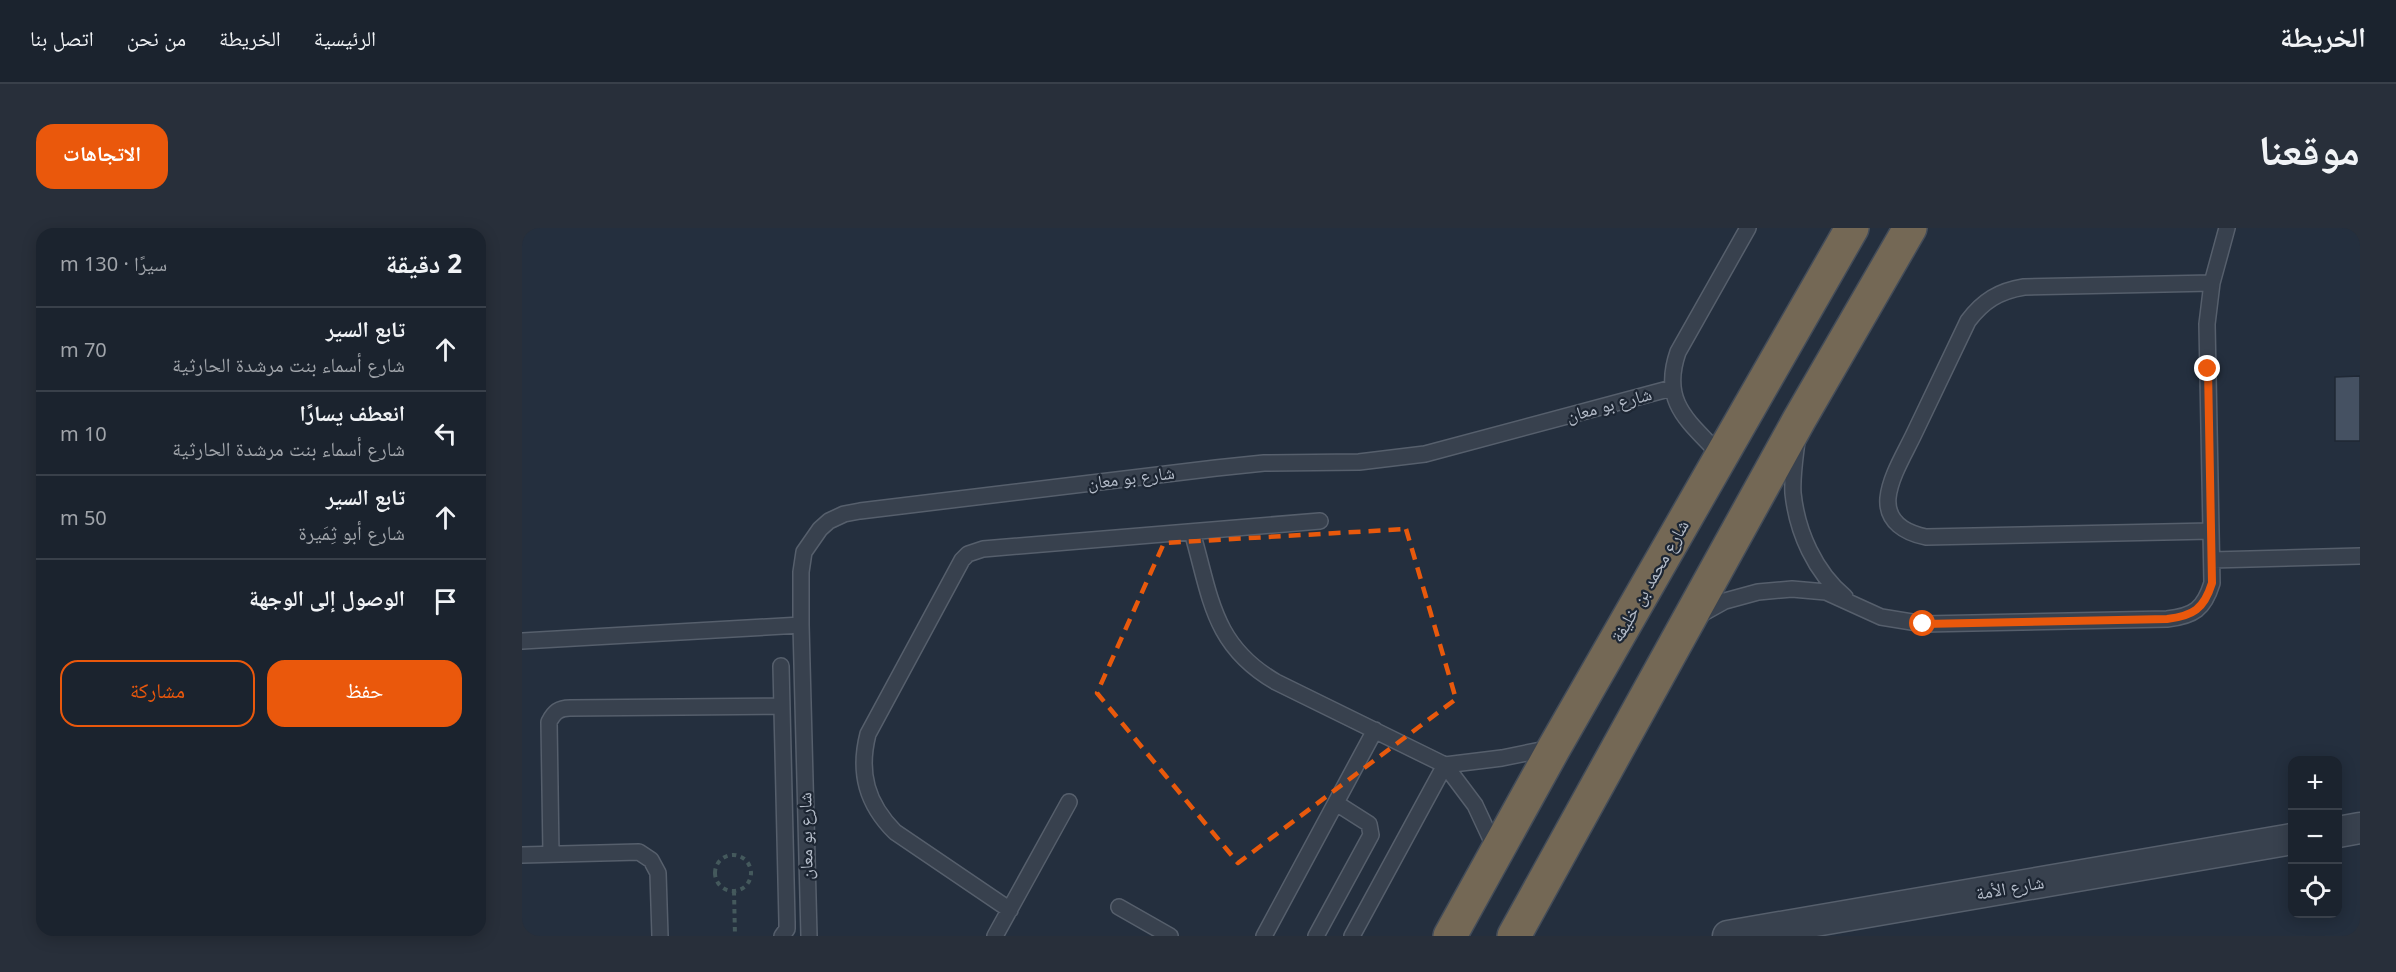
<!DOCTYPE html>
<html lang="ar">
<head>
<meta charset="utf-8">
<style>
	body { margin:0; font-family:"Noto Sans","Noto Naskh Arabic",sans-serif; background:#282f3a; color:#f1f3f6; direction:rtl }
	.controls { position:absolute; right:18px; bottom:18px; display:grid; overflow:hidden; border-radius:12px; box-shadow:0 3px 15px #0003 }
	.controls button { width:54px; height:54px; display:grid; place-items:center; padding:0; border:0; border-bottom:2px solid #39404a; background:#1b232e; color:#f1f3f6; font:30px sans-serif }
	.stop { position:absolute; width:18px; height:18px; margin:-14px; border:4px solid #ea580c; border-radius:50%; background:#fff }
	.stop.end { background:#ea580c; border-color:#fff; box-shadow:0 2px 6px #0008 }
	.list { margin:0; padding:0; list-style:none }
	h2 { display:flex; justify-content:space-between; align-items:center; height:78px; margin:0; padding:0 24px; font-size:26px }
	h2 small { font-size:20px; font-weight:400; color:#a0a4aa }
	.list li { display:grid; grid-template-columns:39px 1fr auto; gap:18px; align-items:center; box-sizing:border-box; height:84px; padding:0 24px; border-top:2px solid #39404a }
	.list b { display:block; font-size:22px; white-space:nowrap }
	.list p { margin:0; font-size:20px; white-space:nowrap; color:#a0a4aa }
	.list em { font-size:20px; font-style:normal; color:#a0a4aa }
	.actions { display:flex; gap:12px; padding:18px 24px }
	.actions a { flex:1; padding:14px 0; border:2px solid #ea580c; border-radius:18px; text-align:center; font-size:21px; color:#ea580c }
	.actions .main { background:#ea580c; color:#fff }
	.icon { flex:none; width:33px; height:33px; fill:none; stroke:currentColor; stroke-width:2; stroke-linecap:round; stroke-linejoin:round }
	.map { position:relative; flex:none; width:1838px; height:708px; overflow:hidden; direction:ltr; border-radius:18px }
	header { display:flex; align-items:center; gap:36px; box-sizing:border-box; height:84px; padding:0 30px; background:#1b232e; border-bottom:2px solid #39404a }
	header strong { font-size:28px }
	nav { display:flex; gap:33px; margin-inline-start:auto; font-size:21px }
	.intro { display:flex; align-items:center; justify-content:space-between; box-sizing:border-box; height:144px; padding:0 36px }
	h1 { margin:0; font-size:42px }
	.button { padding:15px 27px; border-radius:18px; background:#ea580c; color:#fff; font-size:21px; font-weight:700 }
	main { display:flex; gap:36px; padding:0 36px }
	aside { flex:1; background:#1b232e; border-radius:18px; box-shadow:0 3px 15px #0003 }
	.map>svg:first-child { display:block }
	.building { fill:#455162; stroke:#1f2835; stroke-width:1.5 }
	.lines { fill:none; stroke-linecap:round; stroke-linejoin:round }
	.lane-casing { stroke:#565f6c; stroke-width:18 }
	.street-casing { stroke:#565f6c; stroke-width:33 }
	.highway-casing { stroke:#434c59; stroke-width:36 }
	.path { stroke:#44595c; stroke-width:4; stroke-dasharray:4.5 4.5; stroke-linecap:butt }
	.lane { stroke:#38414e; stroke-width:15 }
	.street { stroke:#38414e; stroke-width:30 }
	.highway { stroke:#746855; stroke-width:33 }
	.route { stroke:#ea580c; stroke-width:8 }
	.marked { fill:none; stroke:#e8590c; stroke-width:4.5; stroke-dasharray:12 8; stroke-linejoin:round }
	.labels { text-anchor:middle; stroke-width:4.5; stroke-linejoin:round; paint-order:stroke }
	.street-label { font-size:18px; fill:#b4bcc9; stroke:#1d2633 }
</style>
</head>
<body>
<header>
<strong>الخريطة</strong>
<nav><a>الرئيسية</a><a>الخريطة</a><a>من نحن</a><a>اتصل بنا</a></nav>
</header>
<div class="intro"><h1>موقعنا</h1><a class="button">الاتجاهات</a></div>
<main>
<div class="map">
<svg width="1838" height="708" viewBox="0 0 1838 708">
	<rect width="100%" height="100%" fill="#242f3e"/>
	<!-- building -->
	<path class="building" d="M1838 148V213H1813V149Z"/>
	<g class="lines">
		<defs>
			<path id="lane" d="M1275 213C1273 230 1270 248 1271 265 1275 304 1293 344 1323 369
				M1200 229C1168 194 1138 176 1156 124L1226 0
				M1689 303 1404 309C1384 305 1364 294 1366 270 1368 249 1383 225 1392 206 1410 169 1428 131 1446 93 1461 73 1477 63 1502 59L1690 55
				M670 304C689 369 690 417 754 454L923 537 953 577 974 622
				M1690 332 1838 328
				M1176 388 1203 373 1236 364 1270 361 1304 364 1359 389 1402 396 1645 391C1672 388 1682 381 1690 355L1685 96 1690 55 1705 0
				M0 413 279 397
				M259 438 265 694V701L260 708
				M923 537 980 530 1029 520
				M29 626 27 494C32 484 37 480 48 480L260 478
				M0 627 117 624 129 632 136 645 138 708
				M597 679 648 708
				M488 682 373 604C345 576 336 545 346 506L440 332 446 326 461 321 798 293
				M287 708 279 397V344L282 324 298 301 307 293 322 286 338 283 694 240 742 235 837 234 903 226 1150 160
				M473 708 547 574
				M742 708 853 502
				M794 708 849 607 847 596 814 575
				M830 708 923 537"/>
			<path id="street" d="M1816 604 1838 600
				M1206 708 1770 611"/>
			<path id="highway" d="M928 708 1032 520 1330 0
				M992 708 1277 192 1388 0"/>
		</defs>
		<!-- lane casing -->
		<use href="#lane" class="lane-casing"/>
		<!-- street casing -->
		<use href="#street" class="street-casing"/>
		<!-- highway casing -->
		<use href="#highway" class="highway-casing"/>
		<!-- path -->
		<path class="path" d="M193 645a18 18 0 1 1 36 0a18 18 0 1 1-36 0Z
			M212 663 213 708"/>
		<!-- lane -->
		<use href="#lane" class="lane"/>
		<!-- street -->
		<use href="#street" class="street"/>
		<!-- highway -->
		<use href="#highway" class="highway"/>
	</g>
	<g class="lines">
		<!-- route -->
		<path class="route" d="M1401 396 1645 391C1671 388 1682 381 1690 355L1686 141"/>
	</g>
	<!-- marked area -->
	<path class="marked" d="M884 301 934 471 716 635 575 465 642 315Z"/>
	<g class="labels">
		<!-- street labels -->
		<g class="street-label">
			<text transform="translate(1087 177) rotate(-15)" y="6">شارع بو معان</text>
			<text transform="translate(609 250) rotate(-7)" y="6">شارع بو معان</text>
			<text transform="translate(1128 353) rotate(-60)" y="6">شارع محمد بن خليفة</text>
			<text transform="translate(284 608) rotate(-91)" y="6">شارع بو معان</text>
			<text transform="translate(1488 660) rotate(-10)" y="6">شارع الأمة</text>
		</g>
	</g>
</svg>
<div class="controls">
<button>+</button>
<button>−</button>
<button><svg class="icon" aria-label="locate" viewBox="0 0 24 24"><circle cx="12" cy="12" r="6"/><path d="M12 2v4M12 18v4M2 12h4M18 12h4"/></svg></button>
</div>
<div class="stop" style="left:1401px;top:396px"></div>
<div class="stop end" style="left:1686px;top:141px"></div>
</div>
<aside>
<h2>2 دقيقة<small>سيرًا · 130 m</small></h2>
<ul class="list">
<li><svg class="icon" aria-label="ahead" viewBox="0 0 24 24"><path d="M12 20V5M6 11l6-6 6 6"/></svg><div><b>تابع السير</b><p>شارع أسماء بنت مرشدة الحارثية</p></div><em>70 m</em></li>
<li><svg class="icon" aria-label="left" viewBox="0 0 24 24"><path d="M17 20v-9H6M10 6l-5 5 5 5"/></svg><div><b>انعطف يسارًا</b><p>شارع أسماء بنت مرشدة الحارثية</p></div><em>10 m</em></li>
<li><svg class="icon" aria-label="ahead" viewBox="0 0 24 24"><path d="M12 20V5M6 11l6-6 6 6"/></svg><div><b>تابع السير</b><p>شارع أبو ثِمَيرة</p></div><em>50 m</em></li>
<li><svg class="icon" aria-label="arrive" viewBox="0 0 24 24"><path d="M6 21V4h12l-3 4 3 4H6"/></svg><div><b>الوصول إلى الوجهة</b></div></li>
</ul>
<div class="actions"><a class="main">حفظ</a><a>مشاركة</a></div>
</aside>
</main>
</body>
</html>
